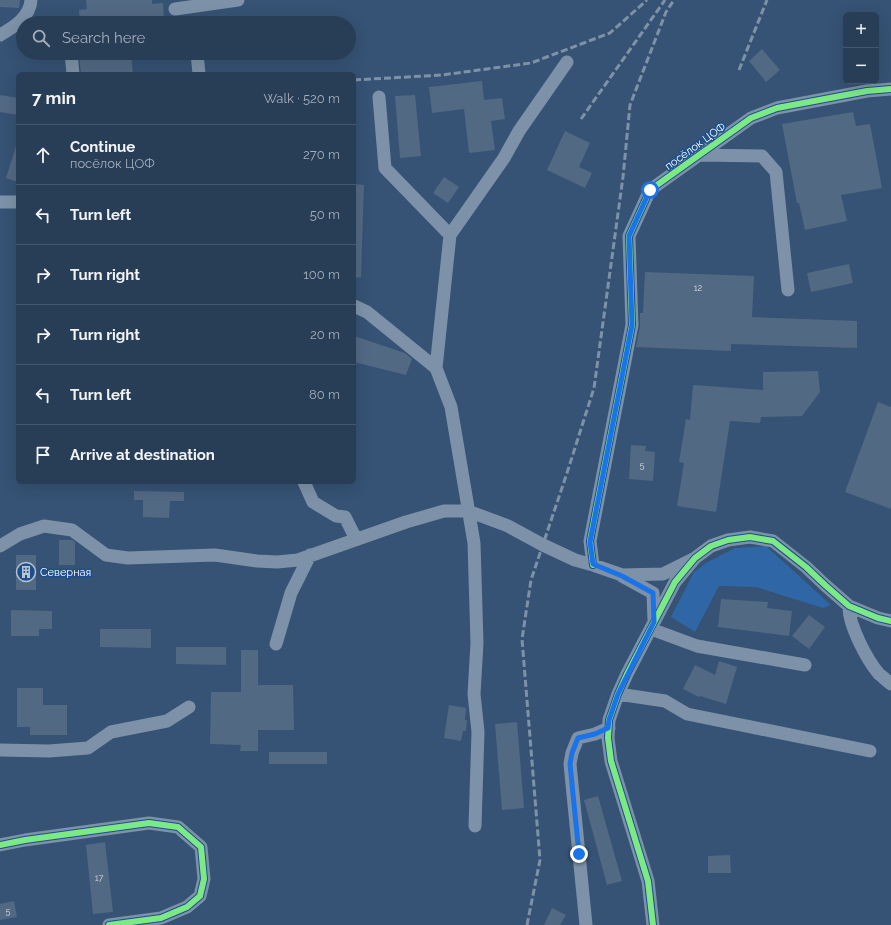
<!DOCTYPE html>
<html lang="en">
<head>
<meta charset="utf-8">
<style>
	body { margin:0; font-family:Raleway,sans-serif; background:#30455d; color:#f1f3f6 }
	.controls { position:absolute; right:12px; top:12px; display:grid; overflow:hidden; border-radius:6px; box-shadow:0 4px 16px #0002 }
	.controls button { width:36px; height:36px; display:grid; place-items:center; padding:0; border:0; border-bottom:1px solid #44576d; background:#283e57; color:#f1f3f6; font:20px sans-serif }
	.stop { position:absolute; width:12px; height:12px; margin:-9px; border:3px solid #1a73e8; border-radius:50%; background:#fff }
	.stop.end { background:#1a73e8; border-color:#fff; box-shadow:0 1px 4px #0008 }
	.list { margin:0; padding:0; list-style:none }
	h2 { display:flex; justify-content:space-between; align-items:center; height:52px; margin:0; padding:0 16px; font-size:17px }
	h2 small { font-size:13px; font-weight:400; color:#a5aeba }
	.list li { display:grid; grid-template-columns:26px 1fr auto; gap:12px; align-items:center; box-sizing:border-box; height:60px; padding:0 16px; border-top:1px solid #44576d }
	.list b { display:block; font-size:15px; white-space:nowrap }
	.list p { margin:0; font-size:13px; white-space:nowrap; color:#a5aeba }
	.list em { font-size:13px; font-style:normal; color:#a5aeba }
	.icon { flex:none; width:22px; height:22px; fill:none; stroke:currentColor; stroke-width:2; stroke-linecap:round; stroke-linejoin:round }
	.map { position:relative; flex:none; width:891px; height:925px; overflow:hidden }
	.search { position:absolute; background:#283e57; box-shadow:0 4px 16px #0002; left:16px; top:16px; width:340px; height:44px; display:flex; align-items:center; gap:10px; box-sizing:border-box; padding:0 14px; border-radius:22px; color:#a5aeba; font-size:15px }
	.panel { position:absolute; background:#283e57; box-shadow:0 4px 16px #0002; left:16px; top:72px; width:340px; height:412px; border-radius:6px }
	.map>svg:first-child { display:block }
	.green { fill:#2f66a5 }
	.building { fill:#526984 }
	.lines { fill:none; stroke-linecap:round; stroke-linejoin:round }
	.minor { stroke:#7d92a8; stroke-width:13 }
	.rail { stroke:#7e92a7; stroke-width:3; stroke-dasharray:7 3; stroke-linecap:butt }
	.cycleway-casing { stroke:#1b4f8f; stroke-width:8 }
	.cycleway { stroke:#7ce984; stroke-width:6 }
	.route { stroke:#1a73e8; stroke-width:5 }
	.labels { text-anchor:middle; stroke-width:3; stroke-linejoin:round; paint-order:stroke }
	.number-label { font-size:9px; fill:#d4dae0 }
	.street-label { font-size:11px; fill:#fff; stroke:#1b4f8f }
	.poi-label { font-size:11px; fill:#fff; stroke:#1b4f8f; text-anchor:start }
</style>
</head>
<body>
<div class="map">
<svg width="891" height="925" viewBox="0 0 891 925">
	<rect width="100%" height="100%" fill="#365274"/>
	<!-- green -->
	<path class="green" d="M766 546 831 605 823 608 756 587 719 586 695 632 671 617 694 572 706 563 735 548Z"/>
	<!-- building -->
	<path class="building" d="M0 0H20L19 8 0 7Z
		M86 0H152V4L163 3 164 23H80L79 10 87 9Z
		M762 49 780 70 766 82 749 61Z
		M122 53H131L133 74H81L79 57Z
		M482 81 484 100 502 98 505 119 491 121 495 150 469 153 464 109 432 113 429 87Z
		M0 95 18 98V115L0 112Z
		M415 95 421 156 400 158 395 96Z
		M853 112 856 126 870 124 882 188 841 195 847 221 805 230 799 203H797L782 124Z
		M565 131 590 143 579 167 592 173 585 188 547 170Z
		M16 146H18V182L6 178Z
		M444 177 459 187 448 203 433 193Z
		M354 184 364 185 361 277 354 278Z
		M849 264 853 283 811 292 807 273Z
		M645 272 754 276 752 317 857 321V348L731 344V351L636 347 640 326V313H643Z
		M354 336 405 353 412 359 406 375 354 362Z
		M818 371 820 392 802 416 761 417 760 423 730 421 716 512 677 506 684 463 679 462 686 419 690 420 693 385 763 390V372Z
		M878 402 891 407V509L845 492Z
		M631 445 646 446 645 451 655 452 653 481 629 479Z
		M134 491 184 492V501H170L169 518 143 517V500H134Z
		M59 540H72L75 542V565H59Z
		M16 555H36V590H16Z
		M721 599 768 602 767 608 792 611 789 636 718 627Z
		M11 610 52 611V629H39V636H11Z
		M809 615 825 627 809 649 792 636Z
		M100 629H151V648L100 647Z
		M176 647H226V665L176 664Z
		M241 650H258V685H293L294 730H258V751H240L241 745 210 744 211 692H241Z
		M719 661 737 667 726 704 700 696 699 697 683 689 695 665 715 675Z
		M17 688H43V705H67V735H30V727H17Z
		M449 705 466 708 465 720H467L466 731H463L461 741 444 738Z
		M517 722 524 808 502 810 495 724Z
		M269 752H327V764H269Z
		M598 796 622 881 607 885 584 800Z
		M105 842 113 912 93 914 86 845Z
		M730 855 731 873H708V856Z
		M14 901 17 917 0 920V904Z
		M552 908 566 915 560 925H544Z"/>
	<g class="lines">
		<!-- minor -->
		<path class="minor" d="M175 9 238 0
			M0 35C14 27 30 17 31 0
			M71 53 73 74
			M197 53 199 74
			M379 97 385 168 450 235
			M701 155 762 156 776 172 788 290
			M0 202H18
			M354 306 367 312 436 368
			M304 482 313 502 336 516 345 517 356 539
			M0 546 20 534 44 526 72 530 106 555 128 558 215 555 257 561 277 562 298 560 406 522 444 511H468L508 526 543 545 575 560 593 565 622 575 663 574 695 558
			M593 565 590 541 632 325 629 236 650 190 751 118 777 108 867 91 891 89
			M622 576 653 593 654 620
			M849 606C848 624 867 660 879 674 883 677 887 681 891 684
			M651 629 697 646 805 665
			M276 644 291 593 310 555
			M618 694 665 701 687 714 870 751
			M0 750 49 751 88 748 111 732 167 721 189 707
			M475 826 478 732 474 694 477 643 474 543 451 407 436 368 450 235 504 158 519 131 567 62
			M0 845 25 840 149 823 178 827 201 847 204 879 200 896 187 907 161 918 109 925
			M586 925 570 764 572 753 578 738 595 734 609 728
			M653 925 648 881 611 761 608 738 609 720 618 694 627 674 675 582 695 558 711 546 728 540 750 537 773 541 806 567 825 585 849 606 878 618 891 621"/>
		<!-- rail -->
		<path class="rail" d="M739 70 767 0
			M354 80 442 75 531 63 610 33 647 0
			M581 119 665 0
			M527 925 540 860 522 639 531 580 567 473 594 388 623 177 630 105 666 12 674 0"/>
		<defs>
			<path id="cycleway" d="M593 565 590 541 632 325 629 236 650 190 751 118 777 108 867 91 891 89
				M0 845 25 840 149 823 178 827 201 847 204 879 200 896 187 907 161 918 109 925
				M653 925 648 881 611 761 608 738 609 720 618 694 627 674 675 582 695 558 711 546 728 540 750 537 773 541 806 567 825 585 849 606 878 618 891 621"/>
		</defs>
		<!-- cycleway casing -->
		<use href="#cycleway" class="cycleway-casing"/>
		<!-- cycleway -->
		<use href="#cycleway" class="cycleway"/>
	</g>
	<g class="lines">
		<!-- route -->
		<path class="route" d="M579 854 570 764 572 753 578 738 595 734 608 728 609 720 618 694 654 622 653 593 622 576 593 564 590 542 632 325 629 236 650 190"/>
	</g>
	<!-- icons -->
	<defs>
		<symbol id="building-ring" viewBox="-11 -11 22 22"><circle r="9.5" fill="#1b4f8f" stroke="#b9c2ce" stroke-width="1.5"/><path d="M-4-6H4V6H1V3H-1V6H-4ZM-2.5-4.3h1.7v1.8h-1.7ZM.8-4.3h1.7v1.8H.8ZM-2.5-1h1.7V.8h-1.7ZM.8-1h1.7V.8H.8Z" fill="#b9c2ce"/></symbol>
	</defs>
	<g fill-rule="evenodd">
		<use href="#building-ring" x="15" y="561" width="22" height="22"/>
	</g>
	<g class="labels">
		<!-- number labels -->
		<g class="number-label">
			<text x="698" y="291">12</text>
			<text x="642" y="468">5</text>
			<text x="99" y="881">17</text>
			<text x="8" y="914">5</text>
		</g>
		<!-- street labels -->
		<g class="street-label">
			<text transform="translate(695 146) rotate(-36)" y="4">посёлок ЦОФ</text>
		</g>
		<!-- poi labels -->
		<g class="poi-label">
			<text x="40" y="576">Северная</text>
		</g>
	</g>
</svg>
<div class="controls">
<button>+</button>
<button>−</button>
</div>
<div class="stop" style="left:650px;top:190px"></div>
<div class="stop end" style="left:579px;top:854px"></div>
<div class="search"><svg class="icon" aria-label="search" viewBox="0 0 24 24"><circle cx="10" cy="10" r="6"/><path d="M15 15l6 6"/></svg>Search here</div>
<section class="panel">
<h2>7 min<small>Walk · 520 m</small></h2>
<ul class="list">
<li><svg class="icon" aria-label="ahead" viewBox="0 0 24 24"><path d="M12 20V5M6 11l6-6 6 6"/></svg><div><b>Continue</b><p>посёлок ЦОФ</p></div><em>270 m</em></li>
<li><svg class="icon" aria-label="left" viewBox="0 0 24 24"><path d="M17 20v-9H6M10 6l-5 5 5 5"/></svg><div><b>Turn left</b></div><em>50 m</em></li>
<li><svg class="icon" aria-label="right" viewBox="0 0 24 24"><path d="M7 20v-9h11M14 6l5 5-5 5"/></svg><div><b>Turn right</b></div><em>100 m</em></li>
<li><svg class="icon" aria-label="right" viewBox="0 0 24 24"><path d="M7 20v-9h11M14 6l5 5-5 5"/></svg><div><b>Turn right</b></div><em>20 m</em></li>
<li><svg class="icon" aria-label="left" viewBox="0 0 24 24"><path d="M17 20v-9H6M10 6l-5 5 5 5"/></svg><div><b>Turn left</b></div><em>80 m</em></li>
<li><svg class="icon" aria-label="arrive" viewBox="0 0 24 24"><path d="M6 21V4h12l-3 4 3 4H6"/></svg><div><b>Arrive at destination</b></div></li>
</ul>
</section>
</div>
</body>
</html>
